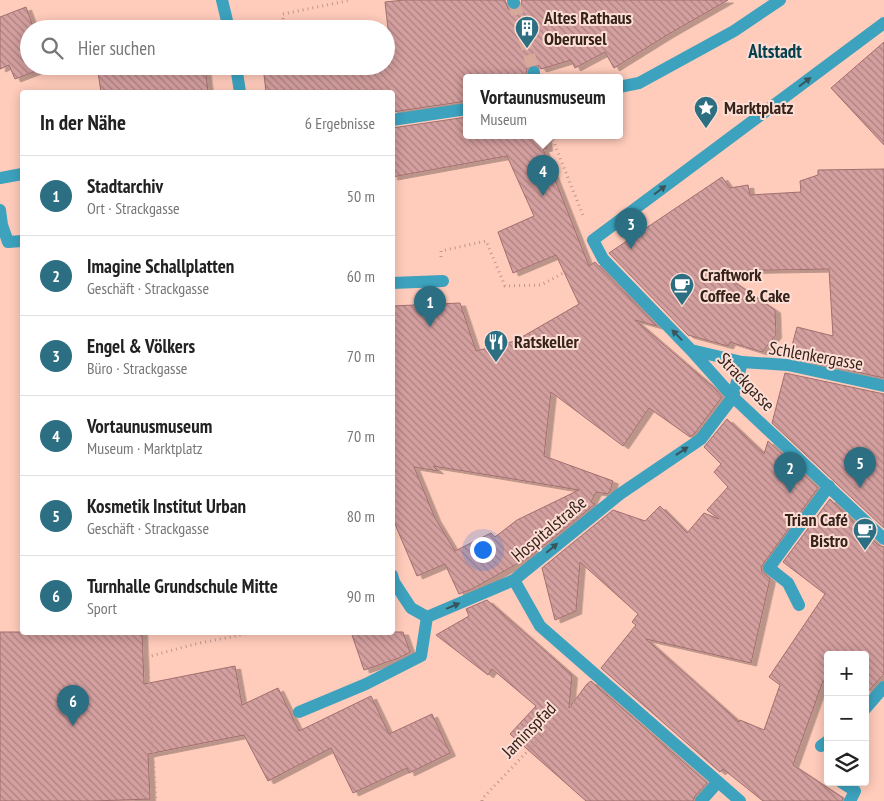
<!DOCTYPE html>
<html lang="de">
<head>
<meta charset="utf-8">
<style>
	body { margin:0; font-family:"PT Sans Narrow",sans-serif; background:#f6f6f6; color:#222 }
	.controls { position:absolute; right:15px; bottom:15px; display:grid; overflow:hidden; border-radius:5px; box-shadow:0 2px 12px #0003 }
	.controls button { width:45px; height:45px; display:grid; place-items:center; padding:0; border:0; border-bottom:1px solid #e0e0e0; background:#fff; color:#222; font:25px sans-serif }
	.you { position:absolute; left:482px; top:549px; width:18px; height:18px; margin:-12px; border:4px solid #fff; border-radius:50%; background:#1a73e8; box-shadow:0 0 0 8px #1a73e833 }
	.badge { display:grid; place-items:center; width:32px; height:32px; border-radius:50%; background:#2d6f82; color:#fff; font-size:16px; font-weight:700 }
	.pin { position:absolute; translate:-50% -41px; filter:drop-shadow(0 1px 2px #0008) }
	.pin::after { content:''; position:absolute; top:26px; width:18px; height:15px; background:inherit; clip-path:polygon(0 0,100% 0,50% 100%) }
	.popup { position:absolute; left:463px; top:74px; width:160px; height:65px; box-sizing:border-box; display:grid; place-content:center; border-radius:5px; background:#fff; filter:drop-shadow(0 1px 4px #0005); font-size:16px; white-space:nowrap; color:#767676 }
	.popup b { font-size:19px; color:#222 }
	.popup::after { content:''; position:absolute; left:50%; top:100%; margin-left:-10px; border:10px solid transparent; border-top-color:#fff }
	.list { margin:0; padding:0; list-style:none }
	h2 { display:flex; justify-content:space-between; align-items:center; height:65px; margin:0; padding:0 20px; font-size:21px }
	h2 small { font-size:16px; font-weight:400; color:#767676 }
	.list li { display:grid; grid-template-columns:32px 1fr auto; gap:15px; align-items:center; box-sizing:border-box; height:80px; padding:0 20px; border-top:1px solid #e0e0e0 }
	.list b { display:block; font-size:19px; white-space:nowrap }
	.list p { margin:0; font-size:16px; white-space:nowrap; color:#767676 }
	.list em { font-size:16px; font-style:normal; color:#767676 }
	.icon { flex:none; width:28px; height:28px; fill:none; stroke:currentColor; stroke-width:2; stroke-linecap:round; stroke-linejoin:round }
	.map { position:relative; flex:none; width:884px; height:801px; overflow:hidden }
	.search { position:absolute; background:#fff; box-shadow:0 2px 12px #0003; left:20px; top:20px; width:375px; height:55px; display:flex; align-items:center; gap:12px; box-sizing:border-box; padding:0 18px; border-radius:28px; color:#767676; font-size:19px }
	.panel { position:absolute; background:#fff; box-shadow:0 2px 12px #0003; left:20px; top:90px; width:375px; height:545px; border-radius:5px }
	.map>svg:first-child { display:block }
	.building { fill:url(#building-back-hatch); stroke:#a16f6f; fill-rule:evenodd; filter:url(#shadow) }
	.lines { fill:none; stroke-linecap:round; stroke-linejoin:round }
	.pedestrian-tunnel { stroke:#d7a99b; stroke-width:12; stroke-dasharray:12 6; stroke-linecap:butt }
	.path { stroke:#c1978a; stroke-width:3; stroke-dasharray:1 4; stroke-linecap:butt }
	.service { stroke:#3ca2be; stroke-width:12 }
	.pedestrian { stroke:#3ca2be; stroke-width:12 }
	.minor { stroke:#3ca2be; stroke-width:12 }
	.oneway { fill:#38555c }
	.labels { text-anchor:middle; stroke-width:4; stroke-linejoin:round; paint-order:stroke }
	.poi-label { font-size:18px; font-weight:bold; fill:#35221b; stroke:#fdded4; text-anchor:start }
	.street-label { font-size:18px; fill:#35221b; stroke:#fdded4 }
	.neighbourhood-label { font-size:19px; font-weight:bold; fill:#043f4d; stroke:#fdded4 }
</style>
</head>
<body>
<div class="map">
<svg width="884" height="801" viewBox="0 0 884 801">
	<defs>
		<pattern id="building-back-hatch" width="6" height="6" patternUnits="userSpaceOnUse" patternTransform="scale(1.25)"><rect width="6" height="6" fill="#d49f9f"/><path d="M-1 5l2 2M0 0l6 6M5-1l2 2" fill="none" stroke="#ad8181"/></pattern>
		<filter id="shadow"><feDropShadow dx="5.5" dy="3" stdDeviation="0" flood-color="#0004"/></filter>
	</defs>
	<rect width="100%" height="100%" fill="#ffcbbb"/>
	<!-- building -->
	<path class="building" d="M404 0H505L508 9 513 11 520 8 522 0H728L667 35 614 68 605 52 575 68 571 60 541 69 538 65H530L527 68 526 74 518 77H467V101L392 112V92H266L263 66H386V55H391L385 2Z
		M26 7 34 29H29V66H49L15 79 9 65 0 69V17Z
		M884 42V145L831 88Z
		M97 66H205L208 92H101Z
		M467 117V135H546L547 148 543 149 589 266 595 262 657 326 635 320 714 388 722 397 695 433 690 437 649 408 623 446 551 392 544 456 613 481 610 491 607 494 596 492 591 502 595 504 531 556 474 588 459 594 445 564 417 576 392 517V306L460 303 476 351 515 341 579 304 556 255 513 273 498 232 534 216 507 156 392 177V128ZM433 466 501 477 579 490 517 520 495 537 491 533 455 551 435 518 414 467 438 471Z
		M884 169V378L789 357 797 327 833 336 829 269 718 271 775 310 776 335 762 352 730 342 728 346 688 335 609 253 722 177 730 188 748 185 750 195 801 192 800 181 818 175V170Z
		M785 373 884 394V528L772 423Z
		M727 419 764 454 768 441 818 488 761 567 762 572 770 579 751 663 646 639 739 722 740 720 764 730 780 685 769 677 825 594 783 562 830 499 878 545 884 547V674L865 695V655H828V684L823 681 793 765 843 798 842 801H763L723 769 720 772 601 668 636 625 632 622 638 614 580 562 576 611 555 620 542 568 613 510 645 521 660 506 687 533 704 513 719 519 707 510 728 487 714 472 721 464 704 447Z
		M487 600 572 675 569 708 587 684 591 681 707 783 695 796 693 801H586L510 734 536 706 492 669 488 675 436 635 469 616 466 609Z
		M0 632H142L144 684 235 666 242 705 278 688 299 731 371 696 389 734 432 714 450 753 409 773 407 768 353 793 331 748 268 781 244 735 148 754 150 799 93 801H0Z
		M351 632H403L410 652 399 658 364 670Z"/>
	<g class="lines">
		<!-- pedestrian-tunnel -->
		<path class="pedestrian-tunnel" d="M514 3 534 72"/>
		<!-- path -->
		<path class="path" d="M283 29V14L351 0
			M551 135 584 218
			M441 257V251L486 241 505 286 541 285 580 264
			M147 652 156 801
			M147 657 195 644 256 632
			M482 801V799L582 694"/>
		<!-- service -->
		<path class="service" d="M0 210 2 225 8 242 22 241
			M392 283 443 281
			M799 605 788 583 769 568 829 486
			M865 709 884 687
			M299 712 366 684 421 656 427 617
			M821 746 828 741
			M841 782 855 791 850 801
			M701 801 718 782"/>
		<!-- pedestrian -->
		<path class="pedestrian" d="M513 0 514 3
			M534 72V77
			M733 397 884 539"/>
		<!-- minor -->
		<path class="minor" d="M222 0 229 29
			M236 66 240 92
			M619 87 639 83 734 31 780 0
			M392 120 467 109
			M0 178 22 174
			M691 350 742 362 788 365 884 386
			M733 397 691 350 603 259 593 240 884 23
			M392 575 394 582 411 608 427 617 514 580 620 494 701 439 733 397 742 362
			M514 580 540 626 740 801"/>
	</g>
	<!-- one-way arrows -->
	<defs><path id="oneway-solid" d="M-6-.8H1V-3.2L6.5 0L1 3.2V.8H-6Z" transform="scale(1.25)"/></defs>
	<g class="oneway">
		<use href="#oneway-solid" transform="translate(805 82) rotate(-37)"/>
		<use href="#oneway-solid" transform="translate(660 190) rotate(-37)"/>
		<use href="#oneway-solid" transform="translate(677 335) rotate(-134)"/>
		<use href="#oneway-solid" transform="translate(682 451) rotate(-34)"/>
		<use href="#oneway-solid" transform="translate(552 548) rotate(-40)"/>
		<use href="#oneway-solid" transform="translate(453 606) rotate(-23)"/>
	</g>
	<!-- icons -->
	<defs>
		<symbol id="building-pin" viewBox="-11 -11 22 30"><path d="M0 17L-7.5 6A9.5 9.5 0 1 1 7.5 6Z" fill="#2d6f82" stroke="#fdded4"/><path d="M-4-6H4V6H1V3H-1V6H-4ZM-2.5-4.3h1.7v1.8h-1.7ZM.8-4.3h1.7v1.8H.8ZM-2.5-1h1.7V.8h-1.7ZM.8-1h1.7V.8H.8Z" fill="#fff"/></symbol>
		<symbol id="sight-pin" viewBox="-11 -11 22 30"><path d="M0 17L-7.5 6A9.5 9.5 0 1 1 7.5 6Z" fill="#2d6f82" stroke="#fdded4"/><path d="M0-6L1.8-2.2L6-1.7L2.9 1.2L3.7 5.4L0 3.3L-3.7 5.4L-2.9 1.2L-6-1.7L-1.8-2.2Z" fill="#fff"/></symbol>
		<symbol id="cafe-pin" viewBox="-11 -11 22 30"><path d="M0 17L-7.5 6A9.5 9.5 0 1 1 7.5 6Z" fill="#2d6f82" stroke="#fdded4"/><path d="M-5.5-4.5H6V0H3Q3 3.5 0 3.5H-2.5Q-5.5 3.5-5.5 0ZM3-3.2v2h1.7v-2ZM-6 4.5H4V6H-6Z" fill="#fff"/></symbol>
		<symbol id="restaurant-pin" viewBox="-11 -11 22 30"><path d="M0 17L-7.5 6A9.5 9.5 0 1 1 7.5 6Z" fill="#2d6f82" stroke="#fdded4"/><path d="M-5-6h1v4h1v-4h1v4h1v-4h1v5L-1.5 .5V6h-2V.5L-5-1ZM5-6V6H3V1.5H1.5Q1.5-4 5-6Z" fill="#fff"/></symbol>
	</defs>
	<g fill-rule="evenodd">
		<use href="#building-pin" x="513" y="14" width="28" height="38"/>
		<use href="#sight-pin" x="692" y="94" width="28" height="38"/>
		<use href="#cafe-pin" x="668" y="271" width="28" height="38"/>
		<use href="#restaurant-pin" x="482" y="328" width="28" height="38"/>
		<use href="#cafe-pin" x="851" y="516" width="28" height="38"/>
	</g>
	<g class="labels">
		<!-- poi labels -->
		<g class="poi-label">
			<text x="544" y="24">Altes Rathaus<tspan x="544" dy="21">Oberursel</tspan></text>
			<text x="724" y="114">Marktplatz</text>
			<text x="700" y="281">Craftwork<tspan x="700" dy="21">Coffee &amp; Cake</tspan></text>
			<text x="514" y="348">Ratskeller</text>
			<text x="848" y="526" text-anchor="end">Trian Café<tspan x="848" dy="21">Bistro</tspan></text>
		</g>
		<!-- street labels -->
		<g class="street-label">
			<text transform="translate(816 356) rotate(10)" y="6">Schlenkergasse</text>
			<text transform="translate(746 382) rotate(46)" y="6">Strackgasse</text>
			<text transform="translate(549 529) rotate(-40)" y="6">Hospitalstraße</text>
			<text transform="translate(529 730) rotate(-46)" y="6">Jaminspfad</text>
		</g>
		<!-- neighbourhood labels -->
		<g class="neighbourhood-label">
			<text x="775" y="58">Altstadt</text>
		</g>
	</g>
</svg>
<div class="controls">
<button>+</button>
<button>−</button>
<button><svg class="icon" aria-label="layers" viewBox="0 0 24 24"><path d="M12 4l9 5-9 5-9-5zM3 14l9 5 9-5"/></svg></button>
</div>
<div class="you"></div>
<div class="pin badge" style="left:430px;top:327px">1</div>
<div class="pin badge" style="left:790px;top:493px">2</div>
<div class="pin badge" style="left:631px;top:249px">3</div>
<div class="pin badge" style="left:543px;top:196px">4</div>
<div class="popup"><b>Vortaunusmuseum</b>Museum</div>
<div class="pin badge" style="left:860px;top:488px">5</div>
<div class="pin badge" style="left:73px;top:726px">6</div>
<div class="search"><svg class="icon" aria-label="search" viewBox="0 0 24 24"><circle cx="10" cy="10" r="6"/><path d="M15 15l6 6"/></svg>Hier suchen</div>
<section class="panel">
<h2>In der Nähe<small>6 Ergebnisse</small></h2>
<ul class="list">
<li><span class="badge">1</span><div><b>Stadtarchiv</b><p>Ort · Strackgasse</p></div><em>50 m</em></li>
<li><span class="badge">2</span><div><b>Imagine Schallplatten</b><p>Geschäft · Strackgasse</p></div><em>60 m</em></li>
<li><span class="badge">3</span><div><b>Engel &amp; Völkers</b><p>Büro · Strackgasse</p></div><em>70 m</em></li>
<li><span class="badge">4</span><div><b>Vortaunusmuseum</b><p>Museum · Marktplatz</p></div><em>70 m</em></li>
<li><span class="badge">5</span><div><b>Kosmetik Institut Urban</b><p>Geschäft · Strackgasse</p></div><em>80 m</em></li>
<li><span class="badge">6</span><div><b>Turnhalle Grundschule Mitte</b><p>Sport</p></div><em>90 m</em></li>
</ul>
</section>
</div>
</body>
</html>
